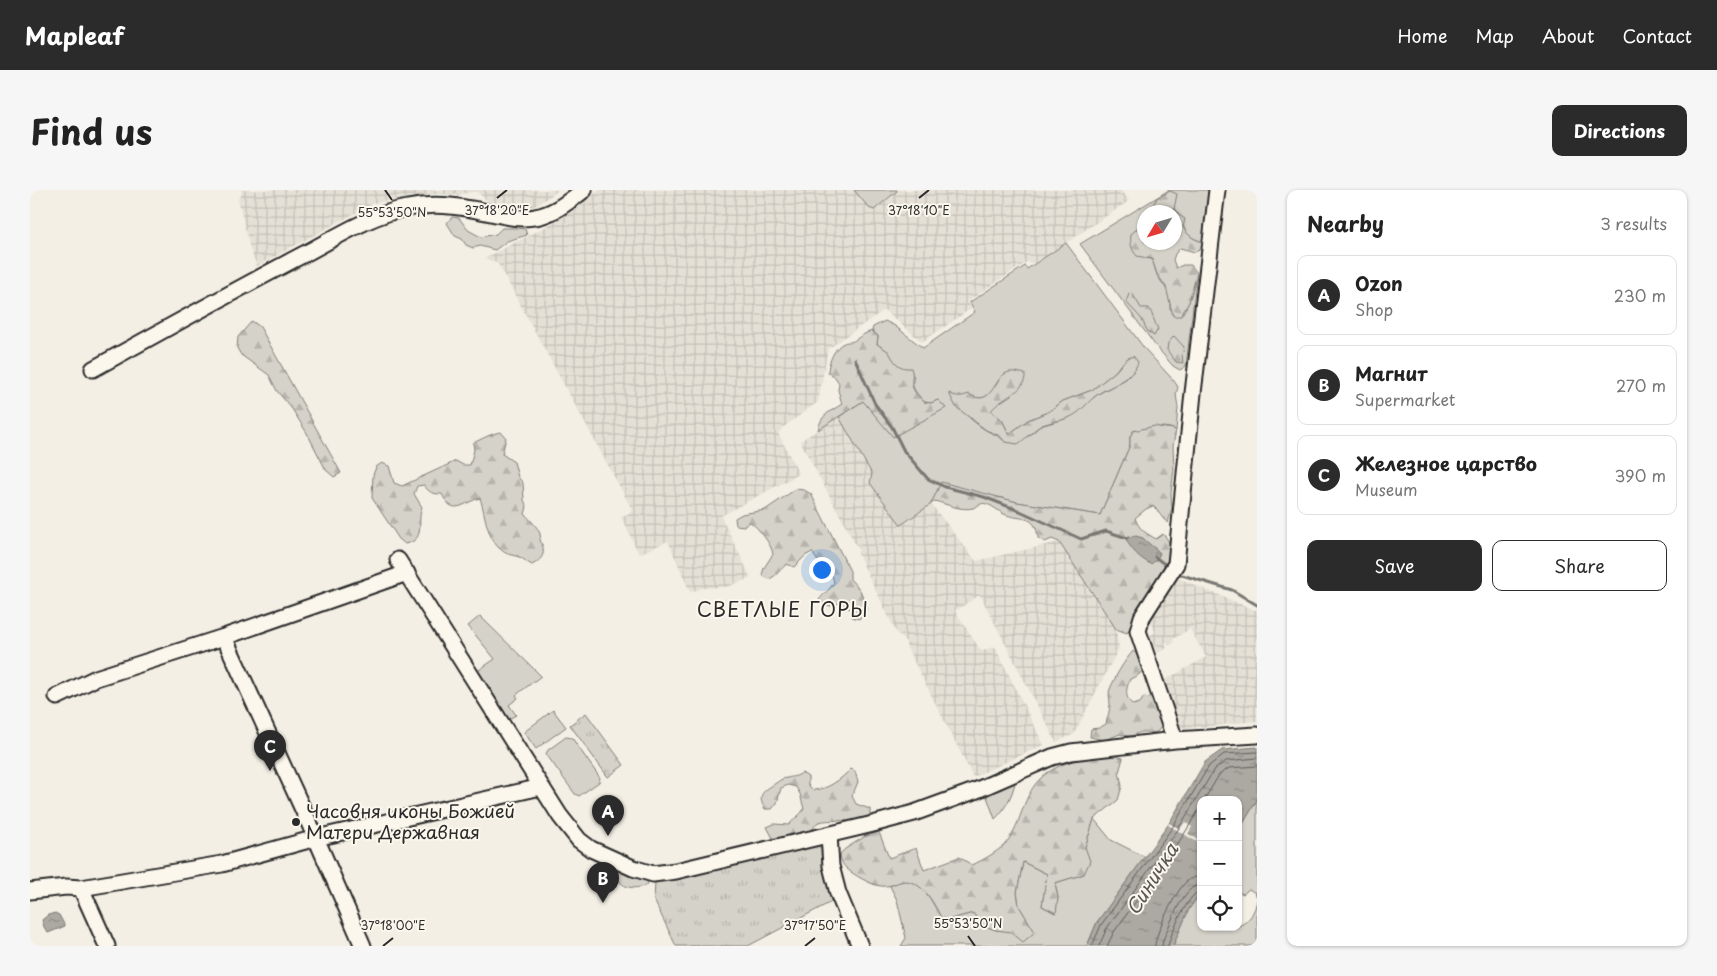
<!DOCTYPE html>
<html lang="en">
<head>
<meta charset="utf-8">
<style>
	body { margin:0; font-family:"Playpen Sans",sans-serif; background:#f6f6f6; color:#222 }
	.controls { position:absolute; right:15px; bottom:15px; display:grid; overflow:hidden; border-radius:10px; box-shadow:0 1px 4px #0004 }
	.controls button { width:45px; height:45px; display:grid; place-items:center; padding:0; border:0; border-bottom:1px solid #e0e0e0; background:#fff; color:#222; font:25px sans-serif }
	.compass { position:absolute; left:1107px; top:15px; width:45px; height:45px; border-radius:50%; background:#fff; box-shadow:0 1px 4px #0004; rotate:232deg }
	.you { position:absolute; left:791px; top:379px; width:18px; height:18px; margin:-12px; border:4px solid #fff; border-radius:50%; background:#1a73e8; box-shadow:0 0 0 8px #1a73e833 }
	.badge { display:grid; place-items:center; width:32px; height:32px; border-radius:50%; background:#2b2b2b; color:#fff; font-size:16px; font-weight:700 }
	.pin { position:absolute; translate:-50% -41px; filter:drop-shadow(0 1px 2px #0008) }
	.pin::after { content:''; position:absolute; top:26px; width:18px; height:15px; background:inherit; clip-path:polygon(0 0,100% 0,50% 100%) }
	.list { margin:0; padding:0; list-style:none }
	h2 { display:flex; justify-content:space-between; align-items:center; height:65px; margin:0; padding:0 20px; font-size:21px }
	h2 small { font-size:16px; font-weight:400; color:#767676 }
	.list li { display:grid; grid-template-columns:32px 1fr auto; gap:15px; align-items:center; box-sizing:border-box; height:80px; margin:0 10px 10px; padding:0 10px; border:1px solid #e0e0e0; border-radius:10px }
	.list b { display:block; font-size:19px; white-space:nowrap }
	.list p { margin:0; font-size:16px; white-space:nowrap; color:#767676 }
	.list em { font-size:16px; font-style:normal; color:#767676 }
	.actions { display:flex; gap:10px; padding:15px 20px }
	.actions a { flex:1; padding:11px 0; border:1px solid #2b2b2b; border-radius:10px; text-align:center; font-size:18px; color:#2b2b2b }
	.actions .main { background:#2b2b2b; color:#fff }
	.icon { flex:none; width:28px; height:28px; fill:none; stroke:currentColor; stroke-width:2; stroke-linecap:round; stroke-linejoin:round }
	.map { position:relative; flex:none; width:1227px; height:756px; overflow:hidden; border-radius:10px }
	header { display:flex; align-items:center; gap:30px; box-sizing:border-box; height:70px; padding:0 25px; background:#2b2b2b; color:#fff }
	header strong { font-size:24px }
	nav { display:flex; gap:28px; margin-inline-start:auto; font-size:18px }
	.intro { display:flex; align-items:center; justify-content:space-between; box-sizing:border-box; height:120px; padding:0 30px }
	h1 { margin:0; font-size:35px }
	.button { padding:12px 22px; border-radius:10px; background:#2b2b2b; color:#fff; font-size:18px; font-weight:700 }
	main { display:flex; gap:30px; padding:0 30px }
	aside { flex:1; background:#fff; border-radius:10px; box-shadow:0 1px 4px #0004 }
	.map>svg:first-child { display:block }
	.industrial { fill:url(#industrial-grid) }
	.green { fill:#d5d2c9; stroke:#807e7a; fill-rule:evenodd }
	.forest { fill:url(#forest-firs); stroke:#807e7a }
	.park { fill:url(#park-tufts); stroke:#807e7a }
	.water { fill:url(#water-ripples); stroke:#787772 }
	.pier { fill:#f3efe4 }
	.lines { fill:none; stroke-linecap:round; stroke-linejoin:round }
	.shore { stroke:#5f5d5b; stroke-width:1 }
	.stream { stroke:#787772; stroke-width:3 }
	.minor-casing { stroke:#2b2b2b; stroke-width:19 }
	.minor { stroke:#fbf7ec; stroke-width:15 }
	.ticks { fill:none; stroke:#2b2b2b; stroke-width:2 }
	.poi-dot { fill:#2b2b2b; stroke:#fbf7ec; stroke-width:2 }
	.labels { text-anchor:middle; stroke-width:4; stroke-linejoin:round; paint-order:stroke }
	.poi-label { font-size:18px; fill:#2b2b2b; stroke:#fbf7ec; text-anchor:start }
	.water-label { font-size:19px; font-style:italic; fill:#585755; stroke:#fbf7ec }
	.quarter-label { font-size:20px; letter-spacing:1px; fill:#2b2b2b; stroke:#fbf7ec }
	.ticks-label { font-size:12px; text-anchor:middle; fill:#2b2b2b; stroke:#fbf7ec; stroke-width:4; stroke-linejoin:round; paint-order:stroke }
</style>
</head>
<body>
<header>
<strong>Mapleaf</strong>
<nav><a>Home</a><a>Map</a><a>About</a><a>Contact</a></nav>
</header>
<div class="intro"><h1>Find us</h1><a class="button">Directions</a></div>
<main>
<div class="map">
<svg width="1227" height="756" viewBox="0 0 1227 756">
	<defs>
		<pattern id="industrial-grid" width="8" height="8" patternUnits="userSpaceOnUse" patternTransform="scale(1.25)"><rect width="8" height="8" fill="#e4e0d6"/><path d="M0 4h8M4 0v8" fill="none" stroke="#c4c0b8"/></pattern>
		<pattern id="forest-firs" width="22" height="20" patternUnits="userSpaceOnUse" patternTransform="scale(1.25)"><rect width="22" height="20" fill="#d5d2c9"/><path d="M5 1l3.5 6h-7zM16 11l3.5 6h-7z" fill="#b7b4ad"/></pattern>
		<pattern id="park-tufts" width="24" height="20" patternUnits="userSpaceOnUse" patternTransform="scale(1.25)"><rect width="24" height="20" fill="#d5d2c9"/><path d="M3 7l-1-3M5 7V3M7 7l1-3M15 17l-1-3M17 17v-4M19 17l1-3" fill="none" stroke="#b7b4ad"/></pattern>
		<pattern id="water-ripples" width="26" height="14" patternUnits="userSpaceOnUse" patternTransform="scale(1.25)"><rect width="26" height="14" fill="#aca9a2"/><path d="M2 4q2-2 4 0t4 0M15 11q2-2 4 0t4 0" fill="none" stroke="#8c8a84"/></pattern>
	</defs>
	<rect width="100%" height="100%" fill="#f3efe4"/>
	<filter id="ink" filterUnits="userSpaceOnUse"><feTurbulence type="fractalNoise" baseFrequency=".02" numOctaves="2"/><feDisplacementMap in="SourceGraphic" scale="10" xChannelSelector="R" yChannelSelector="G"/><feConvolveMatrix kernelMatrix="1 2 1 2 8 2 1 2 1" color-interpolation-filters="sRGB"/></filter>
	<g filter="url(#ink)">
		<!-- industrial -->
		<path class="industrial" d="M211 0H529L507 15 499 17 462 15 446 1 428 5 405 4 344 13 227 76 220 59 208 9 212 4Z
			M570 0H1091L1099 11 1004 74 997 72 938 111 942 118 892 152 854 120 798 159 788 212 755 236 748 243 769 284 691 326 721 388 697 397 673 398 660 402 638 351 609 364 591 327 603 321 468 74 455 68 519 35Z
			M809 227 872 335 901 314 946 371 1029 352 1086 439 1089 458 1044 544 1026 552 950 405 925 421 951 461 965 457 1014 555 943 587 876 456V452L866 442 827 362 829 361 770 251Z
			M1148 388 1225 420 1227 419V531L1153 539 1147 533 1135 490 1176 467 1160 439 1143 449 1144 453 1139 455 1137 452 1135 453 1137 458 1128 463 1119 446 1125 442 1120 430 1123 422Z"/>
		<!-- green -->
		<path class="green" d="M824 0H867V1L844 20 839 18Z
			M1139 0H1180L1173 52C1147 44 1158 33 1144 19 1140 15 1132 12 1127 8L1119 22H1114L1107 39 1114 68 1122 69C1124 74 1125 80 1127 85 1135 99 1141 100 1140 119L1151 126 1159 112 1167 83 1156 176 1150 180 1143 176 1125 155 1050 54Z
			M422 27 429 28 438 40 451 47 466 44 472 38H487L495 39 497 45 477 51 465 60 450 56 443 58 436 55 432 49 425 46 417 33Z
			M1036 53 1114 158 1144 191 1148 197 1146 204 1148 218 1146 240C1132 234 1119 239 1103 241L1100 247V255L1070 325 987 312 911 293 901 314 871 335 840 293 842 284 809 227 833 211 915 218 908 210 901 213 894 212C886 202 880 198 884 186L867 175 862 170 859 162 847 154 848 146 842 141 843 137 855 131 865 136 893 158 945 122 940 112 995 76 997 79ZM1090 175 1106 179 1096 189 1068 204 1038 228 1010 236 999 246 975 252C969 245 962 244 954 239 940 230 929 218 920 204 927 208 932 207 939 205 956 215 964 199 973 186L979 206 965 214 961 221 972 230 979 244 998 230 1020 221 1033 211 1062 200 1086 181Z
			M450 426 511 486 486 505 488 508 479 515 486 525 477 530 446 482 465 469 438 436Z
			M523 520 536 537 506 559 494 542Z
			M536 547 542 548 570 588 569 592 549 606 545 604 516 564 518 560Z
			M982 589 985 592C983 605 974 621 965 629L956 604Z
			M1227 610V707L1225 703 1219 699 1213 704 1208 702V642Z
			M1064 629 1081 650 1115 667 1067 732 1057 756H871L876 748 867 710 860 696C864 694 868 692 872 691 893 687 904 717 913 731L943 723 952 735 966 740 1004 742 989 716 987 702 993 672 1017 684 1012 716 1025 723 1028 708 1025 693 1054 684 1055 657Z
			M589 680 616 691 618 692 617 695C605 700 590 699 586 684Z
			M1171 702V737H1208V736C1220 732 1225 721 1227 710V756H1143L1159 719Z"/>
		<!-- forest -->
		<path class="forest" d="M1140 1 1147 4 1144 19 1149 25 1155 29 1153 37C1158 46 1163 49 1173 52L1172 59 1165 62 1150 58 1145 64 1143 70 1146 78 1153 75H1161L1167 83 1159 112 1151 126H1143L1136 97 1127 84 1122 69 1107 66C1101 59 1100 53 1101 44L1107 39 1114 25V52H1144V22H1119L1127 8Z
			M1102 103 1111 118H1119C1123 125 1124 132 1128 139L1124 146 1118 142 1111 128 1096 112 1099 104Z
			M222 131 230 137 311 283 304 287 296 280 277 243 262 219 247 201 239 185 211 165 207 158 208 147Z
			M842 141 848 146 847 154C851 157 858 160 860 164 865 173 869 179 881 178 884 186 881 188 882 195 883 202 889 206 894 212L901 213 908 210 916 218 863 247 833 211 788 240C791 224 800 222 812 214L808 200 809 193 805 187 798 182C798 173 805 156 814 153 818 151 821 153 825 150 831 146 835 143 842 141Z
			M1144 146 1154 157 1152 165 1153 173 1146 172 1137 160 1138 153Z
			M1103 166 1108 172C1102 191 1083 194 1068 204 1057 212 1051 223 1038 228 1030 231 1020 232 1012 235 1007 237 994 250 988 254L975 252 970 246 956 240 926 217 919 203C926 207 931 207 939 204 963 219 963 186 979 182 983 181 991 183 995 184 996 203 971 207 961 221L972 230 979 244 998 230 1020 221 1033 211 1062 200 1086 181 1096 169Z
			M1125 236C1133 239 1139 237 1146 240L1143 256 1144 279 1141 303 1142 318 1138 333C1131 328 1129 321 1123 316L1116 319 1105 328C1109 340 1116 343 1126 349L1133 344C1152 362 1131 386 1119 402 1116 406 1116 409 1114 413 1112 416 1109 419 1106 422 1102 430 1102 436 1097 443L1086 439 1029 352 1022 349 1015 352 1008 348C1006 323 991 331 974 324 968 321 963 316 957 314 950 312 949 316 943 318 931 321 916 314 905 311L901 314 911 292 987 312 1070 325 1100 255V247L1103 241Z
			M471 242 476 248 472 264 484 272 488 287 493 293 494 310 497 317 495 324C500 330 508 337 510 344 512 351 508 345 511 352 516 363 513 369 502 375 498 373 494 369 489 367 484 365 478 365 474 362 456 350 456 326 450 308 434 312 423 328 412 304 403 304 399 303 394 295L387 296 384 304 392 317C386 332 397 350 375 354L369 349 342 308 343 285 346 277 352 273 359 276 364 293 372 296 426 271 433 275H440L444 260 443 253C452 249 462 243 471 242Z
			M766 299 774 300 781 304 820 381V389L830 400 837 417 835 423 829 429 822 427V419L815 418 809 413 802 416 795 415 789 410C794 403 800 400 804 392L802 385 790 375 782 362 775 366 764 377 757 374C750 379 747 386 739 389L732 385 734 378 743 364C742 355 728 337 720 332L714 336 706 335 705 328 712 324 735 320Z
			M1103 461 1109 466 1113 481 1107 486 1100 489C1096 499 1094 507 1103 515L1110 513 1114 507C1131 509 1129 522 1132 536L1127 542C1123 543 1119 542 1114 542 1104 542 1106 549 1090 544L1075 550 1060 547 1061 539 1069 538 1076 534C1077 528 1080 521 1080 514 1080 509 1078 504 1080 499 1086 485 1093 473 1103 461Z
			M1079 564 1093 568 1089 582 1092 596 1088 610 1064 629 1055 657 1060 671 1054 684 1025 693 1028 708 1026 723 1012 716 1017 684 993 672 987 702 989 716 1005 742 993 752 981 742 966 740 952 735 943 723 913 731C905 717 898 698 881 692 871 688 862 698 851 696 843 696 822 684 816 678 812 674 811 670 810 664L815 659 834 647 849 642 859 668 886 658 894 680 929 667 942 675C953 670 972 660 979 649 994 627 993 600 1017 583 1036 570 1057 567 1079 564Z
			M821 579 825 581 828 592 822 606 826 614 840 619V626L835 631C825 632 795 628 787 633 784 636 783 639 781 643L744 650 737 637 744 634 759 635C764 628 770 626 774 619L770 604 766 597 758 595 751 598 747 613 742 619H735C726 604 734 601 746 593 749 591 752 588 757 588 764 586 766 587 772 583L778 587V595L783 600C798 600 811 589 821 579Z"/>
		<!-- park -->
		<path class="park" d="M556 523 594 575 578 587 540 535Z
			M787 654 791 655 797 679 801 712 718 756H646L624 710 625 692 655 687Z"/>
		<!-- water -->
		<path class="water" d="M1106 346 1113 348C1118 354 1125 357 1130 363L1127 369 1121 374C1110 369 1100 359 1095 347Z
			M1227 557V610L1208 642V610H1171V702L1159 719 1143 756H1057L1067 732 1138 635 1175 572 1192 560Z
			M25 723 29 725 35 736 18 743 14 737 12 730 18 725Z"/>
		<!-- pier -->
		<path class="pier" d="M1155 632 1162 637 1158 644 1171 651V654L1138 635 1139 633 1150 639Z"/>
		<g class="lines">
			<!-- shore -->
			<path class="shore" d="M1174 610 1189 585 1199 578 1227 576
				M1062 756 1071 735 1142 638 1179 576 1194 564 1227 562
				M1069 756 1077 738 1147 641 1184 580 1196 571 1227 568
				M1077 756 1084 742 1153 646 1171 616
				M1125 756C1125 743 1146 701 1156 692 1160 688 1165 687 1171 686
				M1132 756 1133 750C1140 735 1153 695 1171 694
				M1138 756C1140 745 1159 702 1171 700"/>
			<!-- stream -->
			<path class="stream" d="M825 169 845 214 862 237 874 261 898 289 915 297 954 307 990 321 1051 349 1076 341 1097 348
				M1125 367 1137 376
				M1152 385 1202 400 1227 415"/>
			<defs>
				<path id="minor" d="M63 179C135 139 207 99 280 61 310 45 343 24 377 18 397 14 421 15 441 19 462 22 484 31 505 27 524 24 539 11 554 0
					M368 370 530 626 549 650 561 659 603 678 623 684 646 681 839 635 884 623 947 600 1022 567 1041 562 1145 550 1227 545
					M194 447 286 648 333 756
					M27 507 66 488 194 447 377 383
					M1145 550 1108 441 1112 427 1146 374 1163 203 1187 0
					M799 645 801 676 808 703 830 756
					M51 698 77 756
					M0 701 36 697 51 698 192 674 286 648 511 597"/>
			</defs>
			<!-- minor casing -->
			<use href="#minor" class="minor-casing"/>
			<!-- minor -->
			<use href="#minor" class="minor"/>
		</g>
	</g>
	<!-- ticks -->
	<path class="ticks" d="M355 0 362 10M467 8 477 0M889 8 899 0M938 746 945 756M353 756 363 748M775 756 785 748"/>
	<!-- markers -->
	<circle class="poi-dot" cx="266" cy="632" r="5"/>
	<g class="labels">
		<!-- poi labels -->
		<g class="poi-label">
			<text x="276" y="628">Часовня иконы Божией<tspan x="276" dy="21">Матери Державная</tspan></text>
		</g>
		<!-- water labels -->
		<g class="water-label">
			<text transform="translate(1122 689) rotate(-58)" y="7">Синичка</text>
		</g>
		<!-- quarter labels -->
		<g class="quarter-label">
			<text x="753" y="427">СВЕТЛЫЕ ГОРЫ</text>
		</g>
	</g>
	<g class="ticks-label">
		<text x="467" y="25">37°18'20"E</text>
		<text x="889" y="25">37°18'10"E</text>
		<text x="362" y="27">55°53'50"N</text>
		<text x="938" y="738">55°53'50"N</text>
		<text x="363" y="740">37°18'00"E</text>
		<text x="785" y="740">37°17'50"E</text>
	</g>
</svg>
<div class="controls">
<button>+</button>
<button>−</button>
<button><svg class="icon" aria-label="locate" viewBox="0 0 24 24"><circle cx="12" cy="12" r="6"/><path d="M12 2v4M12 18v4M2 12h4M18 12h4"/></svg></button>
</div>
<svg class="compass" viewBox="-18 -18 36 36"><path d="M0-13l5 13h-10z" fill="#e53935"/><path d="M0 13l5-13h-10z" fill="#767676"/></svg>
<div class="you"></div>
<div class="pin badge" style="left:578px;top:646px">A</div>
<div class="pin badge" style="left:573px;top:713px">B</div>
<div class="pin badge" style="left:240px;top:581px">C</div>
</div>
<aside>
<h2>Nearby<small>3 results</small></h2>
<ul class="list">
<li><span class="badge">A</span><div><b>Ozon</b><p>Shop</p></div><em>230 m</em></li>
<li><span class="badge">B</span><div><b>Магнит</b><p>Supermarket</p></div><em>270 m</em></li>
<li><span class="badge">C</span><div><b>Железное царство</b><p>Museum</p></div><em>390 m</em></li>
</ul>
<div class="actions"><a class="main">Save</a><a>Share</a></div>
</aside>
</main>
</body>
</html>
